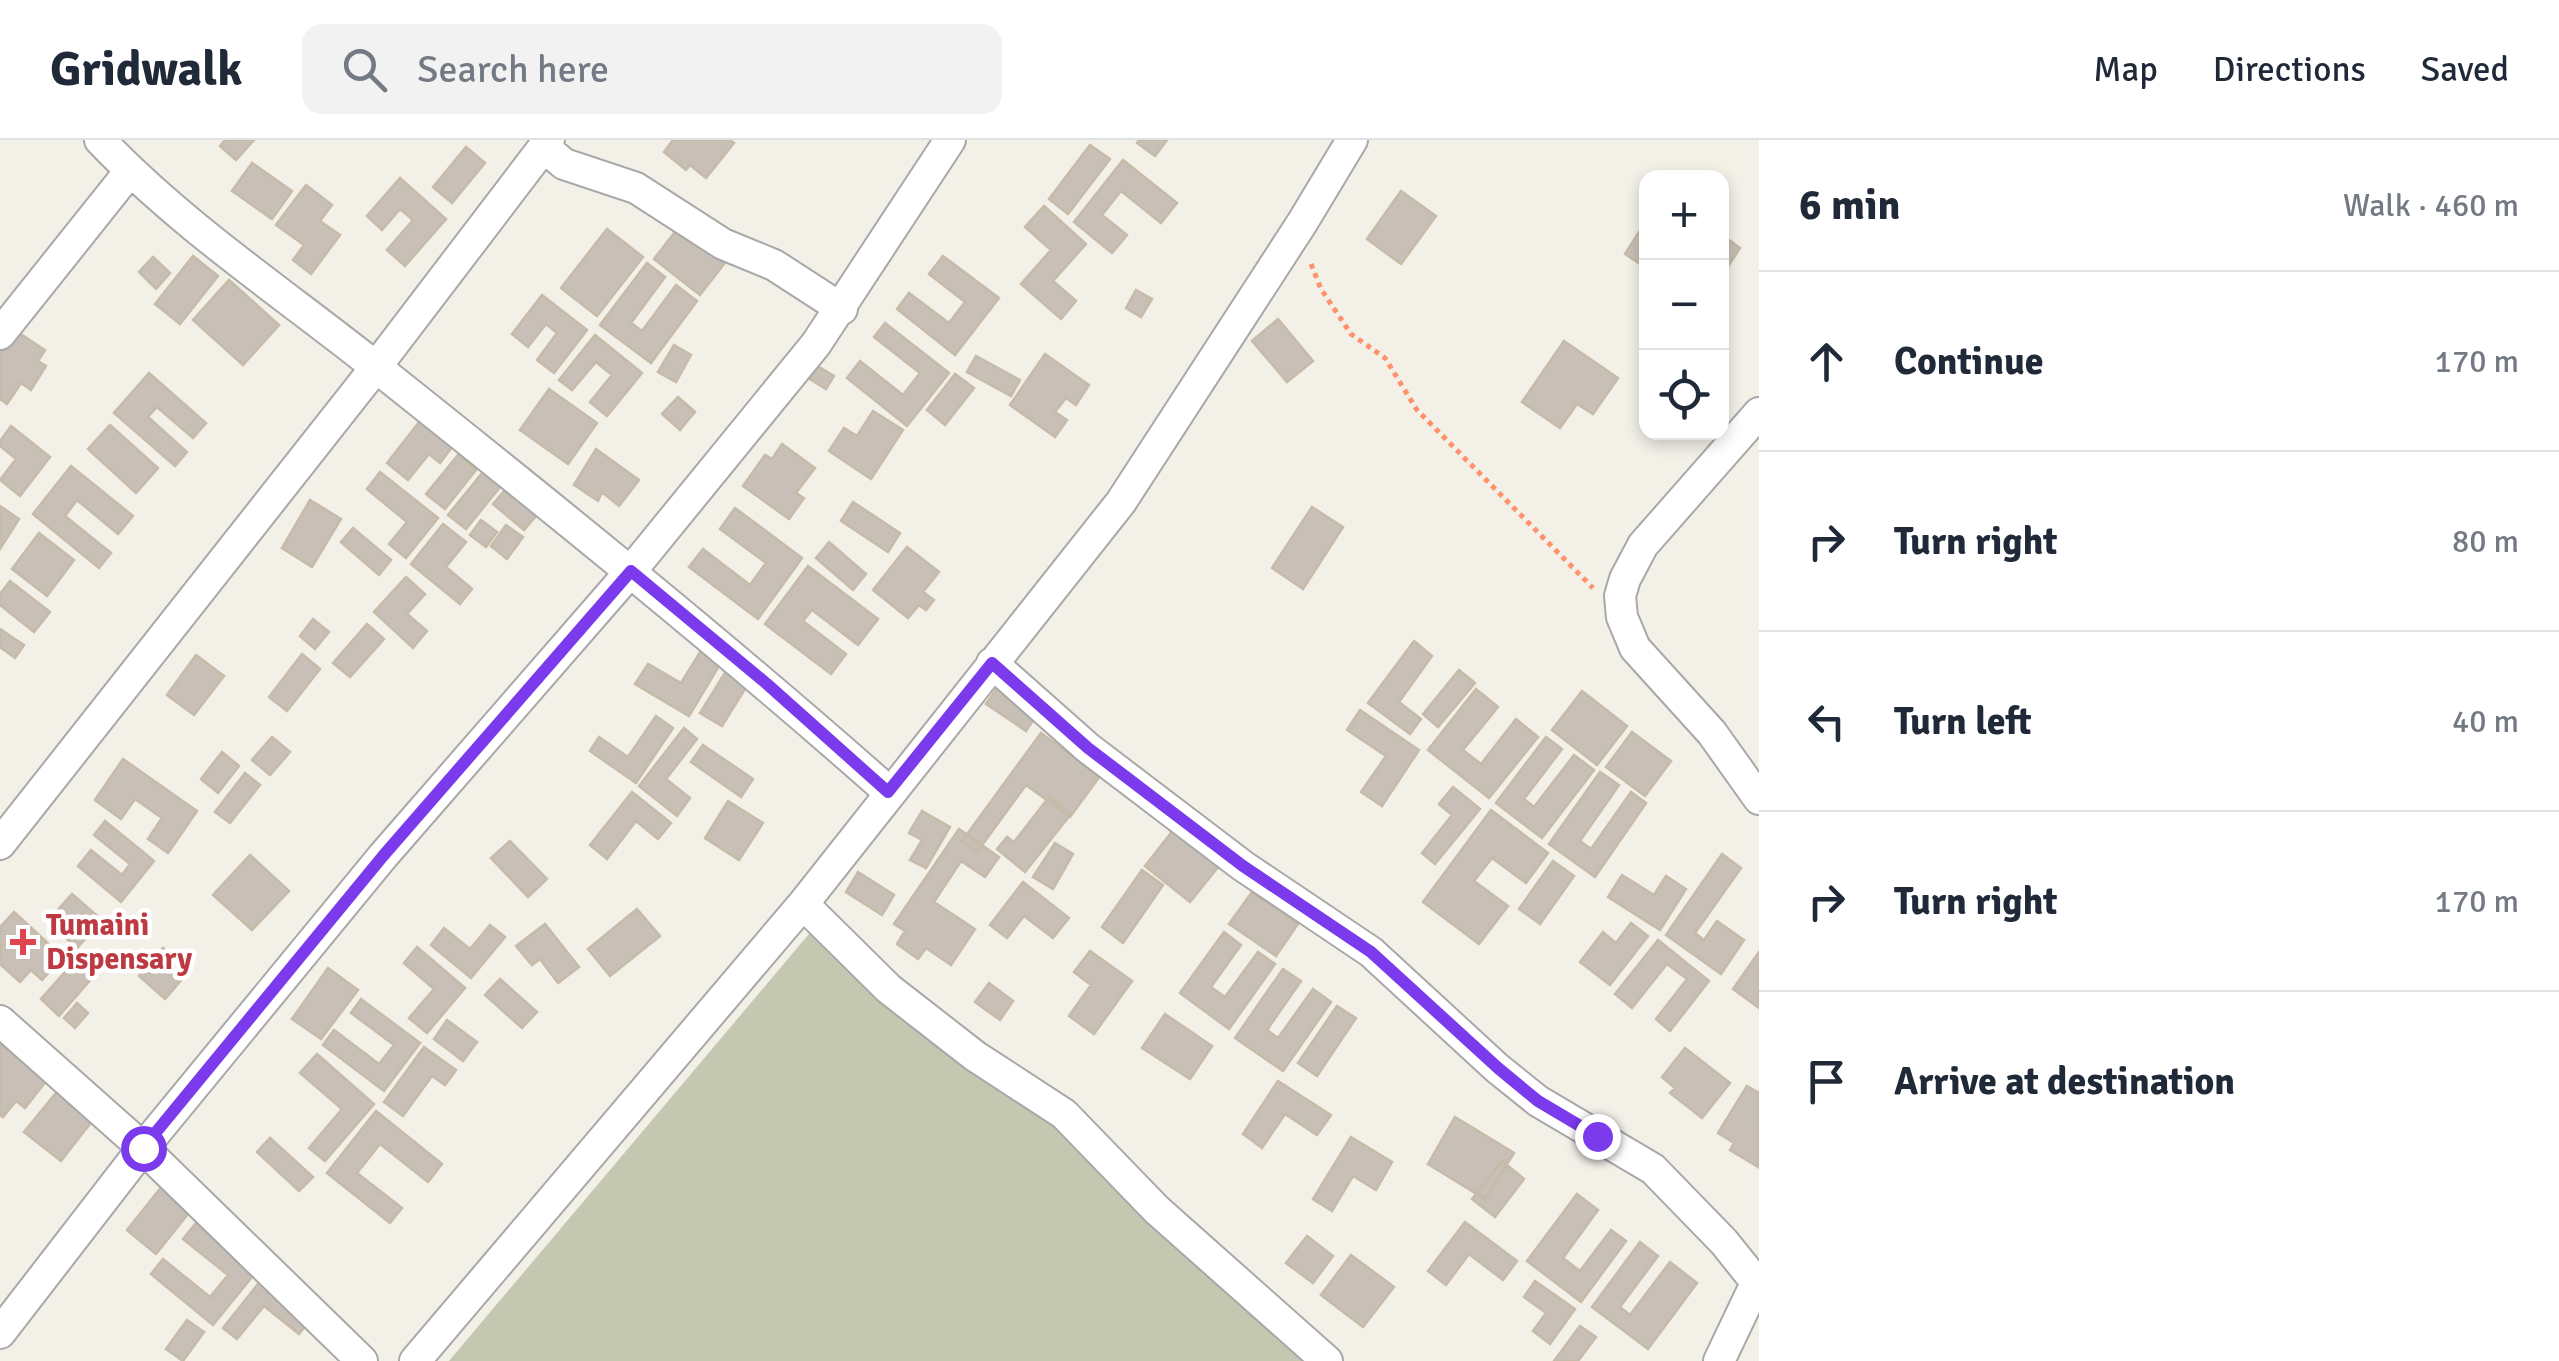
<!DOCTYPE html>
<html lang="en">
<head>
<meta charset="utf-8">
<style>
	body { margin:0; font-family:Signika,sans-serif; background:#f2f2f3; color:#1f2937 }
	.controls { position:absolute; right:30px; top:30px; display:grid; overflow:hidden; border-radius:20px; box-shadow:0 5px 15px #0003 }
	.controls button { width:90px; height:90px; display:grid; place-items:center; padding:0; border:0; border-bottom:2px solid #e0e1e3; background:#fff; color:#1f2937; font:50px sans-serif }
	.stop { position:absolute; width:30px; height:30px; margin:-22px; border:8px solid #7c3aed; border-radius:50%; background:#fff }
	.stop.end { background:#7c3aed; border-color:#fff; box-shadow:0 2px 10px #0008 }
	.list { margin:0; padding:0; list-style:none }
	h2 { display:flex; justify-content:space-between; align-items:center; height:130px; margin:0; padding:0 40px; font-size:42px }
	h2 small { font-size:32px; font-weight:400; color:#747a83 }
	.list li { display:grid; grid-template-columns:65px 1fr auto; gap:30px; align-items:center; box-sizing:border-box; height:180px; padding:0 40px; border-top:2px solid #e0e1e3 }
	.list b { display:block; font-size:38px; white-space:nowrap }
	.list em { font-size:32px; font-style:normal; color:#747a83 }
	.icon { flex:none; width:55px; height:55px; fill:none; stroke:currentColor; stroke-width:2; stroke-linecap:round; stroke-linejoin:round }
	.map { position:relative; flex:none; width:1759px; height:1221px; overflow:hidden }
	header { display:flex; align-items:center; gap:60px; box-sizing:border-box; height:140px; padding:0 50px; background:#fff; border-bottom:2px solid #e0e1e3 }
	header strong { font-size:48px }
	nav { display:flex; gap:55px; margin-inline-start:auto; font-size:35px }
	.search { width:700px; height:90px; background:#f2f2f3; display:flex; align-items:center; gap:25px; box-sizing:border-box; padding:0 35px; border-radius:20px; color:#747a83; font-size:38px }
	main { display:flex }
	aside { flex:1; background:#fff }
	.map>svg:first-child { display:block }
	.construction { fill:#c4c8b1 }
	.building { fill:#c8c0b6; stroke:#c6baa8; stroke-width:2.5 }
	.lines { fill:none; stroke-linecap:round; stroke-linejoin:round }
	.street-casing { stroke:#a8a8a8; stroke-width:34 }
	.path { stroke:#ff926c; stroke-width:5; stroke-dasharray:5 5; stroke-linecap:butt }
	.street { stroke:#fff; stroke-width:30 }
	.route { stroke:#7c3aed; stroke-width:12 }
	.health-dot { fill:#e0444e; stroke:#fff; stroke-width:4 }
	.labels { text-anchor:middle; stroke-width:9; stroke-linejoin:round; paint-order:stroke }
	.health-label { font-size:30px; font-weight:bold; fill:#be3a42; stroke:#fff; text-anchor:start }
</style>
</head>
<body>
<header>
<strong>Gridwalk</strong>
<div class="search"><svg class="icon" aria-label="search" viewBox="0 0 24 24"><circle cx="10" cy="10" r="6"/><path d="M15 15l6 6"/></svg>Search here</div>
<nav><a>Map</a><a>Directions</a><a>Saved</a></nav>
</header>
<main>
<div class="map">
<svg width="1759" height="1221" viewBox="0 0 1759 1221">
	<rect width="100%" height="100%" fill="#f2f0e7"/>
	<!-- construction -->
	<path class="construction" d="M819 782 1335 1221H449Z"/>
	<!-- building -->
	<path class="building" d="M225 0H254L236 20 220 6Z
		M673 0H730L734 3 706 38 690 25 686 30 664 12Z
		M1139 0H1167L1155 16 1137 3Z
		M1090 5 1110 19 1068 74 1049 59Z
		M466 7 485 23 452 63 433 47Z
		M1123 20 1177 63 1161 83 1121 51 1102 75 1127 95 1112 113 1074 82Z
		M252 23 292 51 272 79 232 51Z
		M400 38 446 79 405 126 387 110 413 80 400 69 382 90 367 76Z
		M306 45 332 65 320 81 340 95 311 134 293 120 304 105 276 85Z
		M1401 51 1436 76 1401 124 1367 99Z
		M1044 66 1086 104 1053 141 1076 161 1061 179 1021 144 1051 110 1025 87Z
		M1646 81V128L1625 114Z
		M678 88 724 124 700 155 654 119Z
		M607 89 643 117 597 176 561 148Z
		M1722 95 1740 108 1725 131 1722 129Z
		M193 116 218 136 180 184 155 164Z
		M943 116 999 158 955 215 897 169 909 153 949 183 965 162 929 134Z
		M153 117 170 133 156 149 139 132Z
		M647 123 665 137 631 183 642 191 676 145 697 161 651 223 600 185Z
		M229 140 279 185 243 225 193 180Z
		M1136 150 1152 159 1141 177 1126 168Z
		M542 155 587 190 554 233 537 220 557 193 546 184 528 207 512 194Z
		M1278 179 1313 221 1287 242 1252 201Z
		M885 183 949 233 907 286 847 238 860 221 903 255 920 233 874 197Z
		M13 189 45 210 38 221 46 226 31 250 21 243 7 264 0 259V210Z
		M595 195 642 233 607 276 590 262 612 235 596 222 572 250 559 240Z
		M1564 201 1618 238 1593 274 1577 264 1560 288 1522 262Z
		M674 205 691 215 676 242 658 232Z
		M1045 214 1089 245 1076 265 1066 258 1055 272 1067 280 1055 297 1010 265Z
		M976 216 1020 240 1011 256 967 232Z
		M809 221 834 236 826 249 802 234Z
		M149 233 206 283 193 298 157 267 148 277 187 312 175 326 114 273Z
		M955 234 974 248 945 285 927 270Z
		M549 249 597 283 568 324 520 290Z
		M678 257 695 272 680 290 662 274Z
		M873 271 903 290 871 339 829 311 844 288 857 296Z
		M423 277 455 303 440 323 429 314 408 340 387 323Z
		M110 285 158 328 136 353 88 309Z
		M11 286 50 317 20 356 0 340 16 319 0 306V301Z
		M782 304 815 328 796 353 804 358 789 379 743 346 765 315 772 319Z
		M596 309 639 340 619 366 602 352 598 361 574 345Z
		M458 315 476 330 445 369 426 354Z
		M71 326 133 376 118 394 77 360 65 376 111 413 99 428 33 374Z
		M487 327 505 341 466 389 448 375Z
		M380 332 438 378 406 418 389 404 407 382 367 349Z
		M506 349 537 375 524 390 493 364Z
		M310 360 341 379 312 427 282 408Z
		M853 362 900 393 888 412 841 381Z
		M0 366 19 379 0 409Z
		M1312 367 1343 387 1303 449 1272 428Z
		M735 368 802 418 758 479 689 427 703 409 750 445 766 423 720 389Z
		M481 380 497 392 486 407 470 395Z
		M443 384 466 402 446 427 472 449 460 464 411 424Z
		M506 385 523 397 507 419 491 406Z
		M353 388 391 420 379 435 341 402Z
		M39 393 74 420 47 456 12 429Z
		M829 402 866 434 853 450 816 418Z
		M907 407 939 432 923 452 934 460 926 470 919 465 908 478 873 450Z
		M808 426 878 479 858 505 812 470 803 481 846 514 831 534 765 484Z
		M406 437 425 454 407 474 427 491 413 508 374 472Z
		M10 441 50 472 34 492 0 465V454Z
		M313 479 329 492 315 509 300 496Z
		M367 484 384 499 350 537 333 523Z
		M0 489 24 505 15 518 0 507Z
		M1414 501 1432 516 1399 562 1421 579 1410 594 1368 563Z
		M702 509 722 521 689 576 635 544 648 524 681 543Z
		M302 514 320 529 287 571 269 557Z
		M196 515 224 536 194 575 167 555Z
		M728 528 750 541 722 586 700 573Z
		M1459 530 1475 543 1438 587 1423 574Z
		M998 547 1038 573 1026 591 986 564Z
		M1476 549 1498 567 1463 610 1481 624 1516 579 1538 597 1489 658 1428 610Z
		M1582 551 1627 586 1597 625 1552 590Z
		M1360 570 1419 610 1382 666 1361 652 1386 616 1347 590Z
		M656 576 673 588 636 643 590 611 599 597 628 617Z
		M684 588 697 599 666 639 690 658 677 676 639 646Z
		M1632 592 1671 621 1645 656 1606 627Z
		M1041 593 1100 636 1070 677 1026 645 977 712 962 701Z
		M272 597 290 612 270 635 252 620Z
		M1546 597 1562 609 1524 659 1534 667 1574 615 1594 630 1542 698 1496 663Z
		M703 605 753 639 741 657 691 622Z
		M222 612 239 626 218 653 201 639Z
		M123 619 197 671 168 713 148 699 162 678 135 659 121 679 95 660Z
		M1600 632 1619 645 1580 701 1591 709 1631 652 1646 663 1595 737 1549 704Z
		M245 633 260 645 230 683 215 672Z
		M1453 647 1480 669 1435 724 1422 713 1452 675 1439 664Z
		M632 652 671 683 658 699 636 681 607 719 590 705Z
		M1049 657 1071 674 1025 732 997 709 1007 697 1014 702Z
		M728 661 763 683 739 720 705 698Z
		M1491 670 1548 713 1526 743 1492 718 1474 741 1508 766 1479 804 1423 762Z
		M922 671 950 687 926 728 910 720 922 700 909 693Z
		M105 681 154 721 121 762 78 726 91 710 122 735 130 724 94 695Z
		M959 689 999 717 985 737 961 721 934 762 975 789 951 825 926 808 918 819 897 804 905 791 894 784Z
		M1174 689 1219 726 1190 762 1145 726Z
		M510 701 547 739 528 757 491 718Z
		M1055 703 1073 714 1053 749 1033 737Z
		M1722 714 1741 728 1695 793 1704 800 1717 781 1744 800 1721 834 1666 795Z
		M250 715 289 751 252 790 213 755Z
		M1553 721 1574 736 1540 784 1519 769Z
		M1142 730 1163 745 1123 803 1102 787Z
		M858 732 894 755 882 775 846 752Z
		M1622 735 1654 755 1666 736 1686 749 1660 790 1608 757Z
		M1023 742 1069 778 1053 798 1024 776 1007 798 990 785Z
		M1252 752 1298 784 1276 816 1229 784Z
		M72 754 102 780 77 808 47 782Z
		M637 769 660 796 610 836 588 809Z
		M14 772 63 817 42 840 31 830 20 842 0 824V787Z
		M1631 783 1648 796 1610 845 1580 822 1603 792 1616 803Z
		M545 784 579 827 558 843 540 819 532 825 516 806Z
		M490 785 505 797 471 838 431 805 444 788 470 809Z
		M1224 792 1241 805 1211 847 1225 857 1258 812 1275 824 1229 889 1180 853Z
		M1658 800 1709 841 1670 891 1656 879 1687 839 1667 824 1632 868 1615 854Z
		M417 807 465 848 427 893 409 878 434 849 404 823Z
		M163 808 190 830 165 859 139 836Z
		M1090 811 1132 841 1094 894 1069 876 1091 845 1074 832Z
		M1759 812V868L1733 849Z
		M74 822 92 838 59 876 41 859Z
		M328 828 358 850 321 899 292 879Z
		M1283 829 1301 841 1267 890 1278 898 1313 849 1331 862 1283 931 1235 898Z
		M500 839 537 872 522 888 485 855Z
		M989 843 1013 861 1000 880 975 862Z
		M361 859 420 903 384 951 323 905 334 890 379 924 394 905 351 873Z
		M77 863 88 873 75 888 64 878Z
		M1337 866 1356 878 1317 936 1298 923Z
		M1165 874 1212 906 1190 939 1142 908Z
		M447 880 477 902 463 921 434 899Z
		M0 904 47 940 25 968 16 961 3 977 0 975Z
		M424 907 456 930 445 945 432 936 403 976 384 962Z
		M1685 908 1730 943 1702 978 1670 953 1675 948 1662 937Z
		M317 914 374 964 325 1021 309 1008 342 969 300 933Z
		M1278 941 1331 975 1317 995 1285 974 1262 1008 1243 994Z
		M1747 946 1759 953 1758 1027 1730 1010 1734 1003 1718 993Z
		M60 948 96 976 61 1021 24 992Z
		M376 971 442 1024 428 1042 380 1004 357 1033 402 1068 390 1083 327 1033Z
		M1455 977 1514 1013 1485 1059 1428 1024Z
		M1351 997 1392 1022 1376 1050 1353 1036 1332 1071 1313 1059Z
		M270 998 313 1037 299 1051 257 1012Z
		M1502 1021 1524 1039 1495 1077 1472 1059Z
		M163 1045 192 1069 156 1114 127 1090Z
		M1577 1054 1598 1070 1563 1118 1580 1131 1611 1090 1626 1101 1581 1162 1527 1121Z
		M1465 1082 1517 1121 1503 1140 1469 1114 1446 1145 1428 1131Z
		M196 1083 256 1132 213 1185 151 1134 163 1119 210 1157 228 1135 183 1099Z
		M1307 1096 1333 1116 1313 1143 1286 1123Z
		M1640 1102 1658 1116 1620 1167 1630 1175 1670 1122 1697 1143 1648 1209 1592 1167Z
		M1351 1115 1394 1147 1363 1187 1321 1155Z
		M262 1139 311 1179 299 1194 264 1166 237 1199 223 1188Z
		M1535 1141 1575 1169 1550 1204 1533 1191 1546 1173 1524 1157Z
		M187 1180 204 1192 183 1221 166 1209Z
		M1580 1186 1596 1197 1578 1221H1554Z"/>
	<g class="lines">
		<defs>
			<path id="street" d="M100 0C184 88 286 155 381 231 553 368 724 506 889 652
				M544 7 564 24 636 48 723 104 774 125 842 169
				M0 194 130 31
				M1759 273 1643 405 1625 439 1620 456 1622 477 1635 508 1712 593 1759 659
				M992 523 1088 608 1243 726 1371 812 1497 928 1538 961 1653 1029 1724 1102 1756 1142
				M0 704 376 227 549 0
				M803 764 889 849 975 916 1064 974 1157 1070 1327 1221
				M0 881 143 1008 362 1221
				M0 1193 143 1008 383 716 631 431 816 204 950 0
				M415 1221 803 764 1121 362 1302 83 1352 0
				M1719 1221 1759 1137"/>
		</defs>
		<!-- street casing -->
		<use href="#street" class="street-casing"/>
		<!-- path -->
		<path class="path" d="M1311 124 1321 149 1351 194 1385 218 1417 270 1593 448"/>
		<!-- street -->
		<use href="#street" class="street"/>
	</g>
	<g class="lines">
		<!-- route -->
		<path class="route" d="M143 1008 383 716 631 431 767 544 888 652 992 523 1088 608 1243 726 1371 812 1498 928 1538 961 1597 996"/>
	</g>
	<!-- markers -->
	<path class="health-dot" d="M18 787h10v10h10v10h-10v10h-10v-10h-10v-10h10z"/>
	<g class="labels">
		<!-- health labels -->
		<g class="health-label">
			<text x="46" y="795">Tumaini<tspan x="46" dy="34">Dispensary</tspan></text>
		</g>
	</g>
</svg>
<div class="controls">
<button>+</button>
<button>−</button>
<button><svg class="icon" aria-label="locate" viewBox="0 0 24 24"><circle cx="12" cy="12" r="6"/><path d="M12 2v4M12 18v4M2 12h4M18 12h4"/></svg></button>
</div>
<div class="stop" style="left:143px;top:1008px"></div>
<div class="stop end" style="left:1597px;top:996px"></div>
</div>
<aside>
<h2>6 min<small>Walk · 460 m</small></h2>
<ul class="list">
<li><svg class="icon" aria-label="ahead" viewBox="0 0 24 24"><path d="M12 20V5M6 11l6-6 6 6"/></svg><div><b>Continue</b></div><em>170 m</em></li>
<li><svg class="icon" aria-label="right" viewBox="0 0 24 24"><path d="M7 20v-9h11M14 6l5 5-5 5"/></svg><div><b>Turn right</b></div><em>80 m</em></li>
<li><svg class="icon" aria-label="left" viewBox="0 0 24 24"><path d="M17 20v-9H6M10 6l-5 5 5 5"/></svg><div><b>Turn left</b></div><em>40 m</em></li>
<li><svg class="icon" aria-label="right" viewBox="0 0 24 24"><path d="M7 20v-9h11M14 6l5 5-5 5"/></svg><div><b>Turn right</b></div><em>170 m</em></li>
<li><svg class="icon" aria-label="arrive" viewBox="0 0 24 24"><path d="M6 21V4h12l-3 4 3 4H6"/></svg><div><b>Arrive at destination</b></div></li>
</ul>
</aside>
</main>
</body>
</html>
